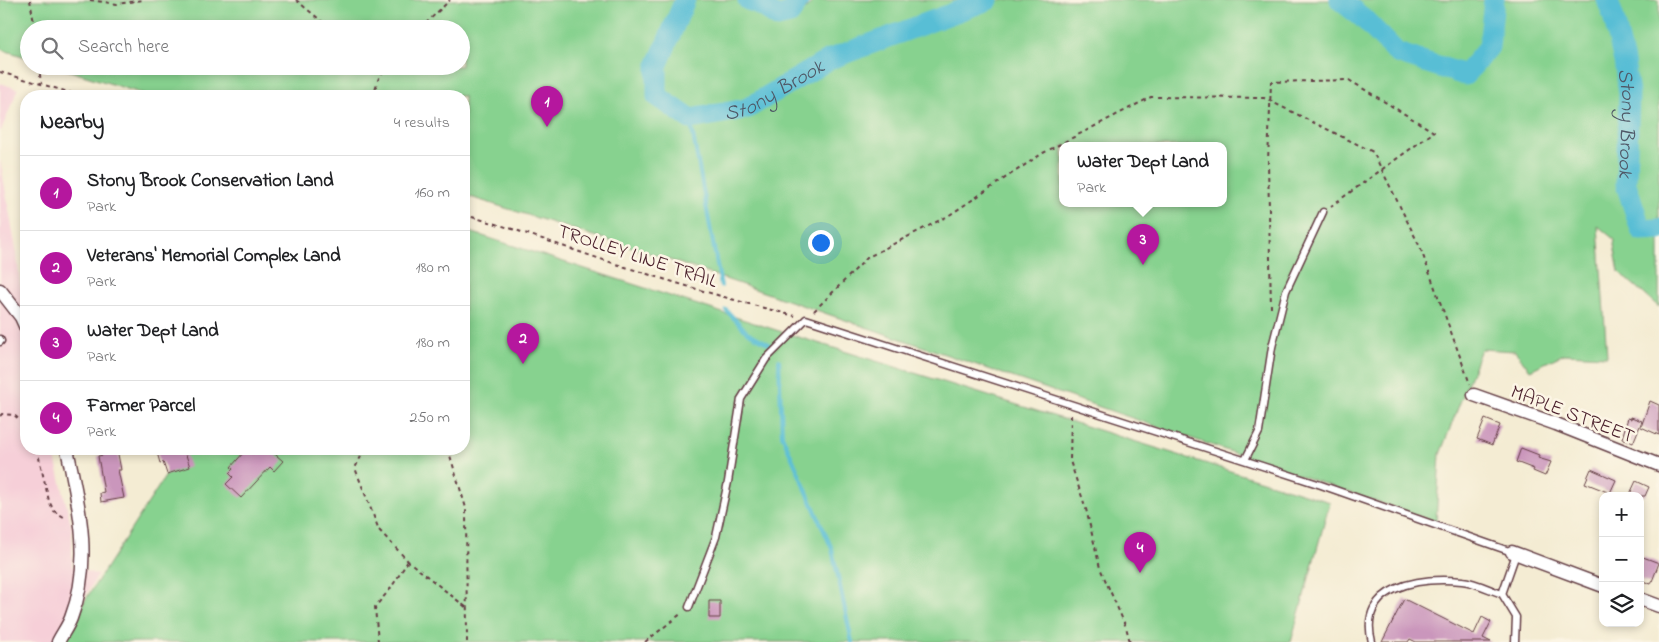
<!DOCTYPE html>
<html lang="en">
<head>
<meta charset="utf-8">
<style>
	body { margin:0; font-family:"Indie Flower",sans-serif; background:#f2f2f2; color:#202124 }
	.controls { position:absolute; right:15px; bottom:15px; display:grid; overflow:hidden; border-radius:10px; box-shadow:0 2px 8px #0003 }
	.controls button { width:45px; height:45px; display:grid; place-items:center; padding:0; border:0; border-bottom:1px solid #e0e0e0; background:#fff; color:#202124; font:25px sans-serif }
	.you { position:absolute; left:820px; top:242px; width:18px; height:18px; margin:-12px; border:4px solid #fff; border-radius:50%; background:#1a73e8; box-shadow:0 0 0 8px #1a73e833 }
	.badge { display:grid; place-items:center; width:32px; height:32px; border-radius:50%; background:#b5179e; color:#fff; font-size:16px; font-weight:700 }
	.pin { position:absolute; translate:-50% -41px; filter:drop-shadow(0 1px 2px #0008) }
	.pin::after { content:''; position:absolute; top:26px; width:18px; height:15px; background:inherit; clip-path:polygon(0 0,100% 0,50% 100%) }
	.popup { position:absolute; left:1059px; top:142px; width:168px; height:65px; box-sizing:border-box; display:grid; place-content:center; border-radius:10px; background:#fff; filter:drop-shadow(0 1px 4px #0005); font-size:16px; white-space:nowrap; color:#757577 }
	.popup b { font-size:19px; color:#202124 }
	.popup::after { content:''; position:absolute; left:50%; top:100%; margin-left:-10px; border:10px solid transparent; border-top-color:#fff }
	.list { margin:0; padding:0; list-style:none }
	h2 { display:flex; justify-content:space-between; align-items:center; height:65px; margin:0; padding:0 20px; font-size:21px }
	h2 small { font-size:16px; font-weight:400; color:#757577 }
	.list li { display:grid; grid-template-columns:32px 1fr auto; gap:15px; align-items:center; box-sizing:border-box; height:75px; padding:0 20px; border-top:1px solid #e0e0e0 }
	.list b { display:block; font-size:19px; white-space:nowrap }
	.list p { margin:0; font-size:16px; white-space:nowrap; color:#757577 }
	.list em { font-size:16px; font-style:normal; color:#757577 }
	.icon { flex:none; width:28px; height:28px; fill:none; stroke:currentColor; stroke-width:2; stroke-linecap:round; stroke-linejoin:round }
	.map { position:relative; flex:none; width:1659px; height:642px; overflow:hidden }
	.search { position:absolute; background:#fff; box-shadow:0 2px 8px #0003; left:20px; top:20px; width:450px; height:55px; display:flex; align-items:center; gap:12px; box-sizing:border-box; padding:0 18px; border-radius:28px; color:#757577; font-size:19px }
	.panel { position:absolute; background:#fff; box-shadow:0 2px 8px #0003; left:20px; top:90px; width:450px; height:365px; border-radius:20px }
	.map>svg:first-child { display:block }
	.built { fill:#f6cfd8 }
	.green { fill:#87d28f; stroke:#68785d; fill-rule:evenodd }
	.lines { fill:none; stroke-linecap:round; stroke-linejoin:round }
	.stream { stroke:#58bed5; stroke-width:4 }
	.river { stroke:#58bed5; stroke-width:21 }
	.building { fill:#ca96bc }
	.service-casing { stroke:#643e44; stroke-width:9 }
	.minor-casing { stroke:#643e44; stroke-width:15 }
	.path { stroke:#643e44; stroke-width:2; stroke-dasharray:4 4; stroke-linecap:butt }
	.service { stroke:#fff; stroke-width:6 }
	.minor { stroke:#fff; stroke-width:12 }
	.labels { text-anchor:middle; stroke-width:5; stroke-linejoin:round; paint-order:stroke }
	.street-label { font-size:20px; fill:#4a1f2b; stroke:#fcf5e5 }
	.water-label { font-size:21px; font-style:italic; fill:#4f5766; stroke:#fcf5e5 }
</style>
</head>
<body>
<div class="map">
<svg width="1659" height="642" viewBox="0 0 1659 642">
	<rect width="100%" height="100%" fill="#fcf5e5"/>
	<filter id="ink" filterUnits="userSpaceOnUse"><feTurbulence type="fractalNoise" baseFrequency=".02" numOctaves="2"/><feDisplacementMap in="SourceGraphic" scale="10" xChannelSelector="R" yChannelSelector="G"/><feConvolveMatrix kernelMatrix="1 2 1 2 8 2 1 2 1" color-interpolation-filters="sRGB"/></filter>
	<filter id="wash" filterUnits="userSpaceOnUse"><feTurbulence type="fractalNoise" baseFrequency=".0096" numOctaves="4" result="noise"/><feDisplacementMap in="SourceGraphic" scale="20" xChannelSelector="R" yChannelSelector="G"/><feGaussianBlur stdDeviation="1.12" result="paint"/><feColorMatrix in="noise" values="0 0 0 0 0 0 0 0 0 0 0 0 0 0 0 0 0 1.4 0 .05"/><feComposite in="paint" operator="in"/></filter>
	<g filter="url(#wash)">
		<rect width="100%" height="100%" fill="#f4ecd3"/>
		<!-- built -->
		<path class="built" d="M0 83 18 89 0 133Z
			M0 160 16 249 26 331V449H53L72 528V566L98 575 57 642H0Z"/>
		<!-- green -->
		<path class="green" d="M0 0H809L805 10 814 0H1659V307L1619 272 1614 245 1615 240 1598 226 1607 356 1564 354 1530 370 1515 351 1481 349 1440 454 1436 522 655 255 464 195V96H150L54 66H461V29H29V58L0 49ZM1063 146H1223V204H1063Z
			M464 230 776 330 1330 502 1291 642H58L183 449H464Z"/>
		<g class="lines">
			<!-- stream -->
			<path class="stream" d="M690 119 721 286
				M726 310 747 332 769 344
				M779 360 782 435 832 549 852 642"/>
			<!-- river -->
			<g class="river">
				<path id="s1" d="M685 0 657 66V96L690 119 746 109 830 59 988 0"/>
				<path d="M748 0 757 3 777 17 790 14 799 0"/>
				<path d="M1340 0 1363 18 1397 53 1465 75 1489 47 1494 0"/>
				<path id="s2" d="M1607 0 1613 15 1624 61 1629 93 1626 184 1641 230 1659 229"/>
			</g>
		</g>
		<g id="blocks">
			<!-- building -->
			<path class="building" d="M1650 401 1659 405V435L1641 427Z
				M1631 417 1642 421 1633 443 1622 438 1628 418 1631 419Z
				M1485 419 1500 425 1492 445 1477 439Z
				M1521 448 1539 455 1538 458 1551 462 1545 476 1533 471 1534 469 1516 462Z
				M105 449H117L121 470H118L124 498 101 502 100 493 104 492 98 456 103 455V450Z
				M156 449H184L190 467 167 474 163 462 160 463Z
				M258 449H269L283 461 274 471 270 467 241 498 226 484 233 477 229 473 233 469 231 467 244 452 246 454 249 451 253 454Z
				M1591 469 1616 480 1610 493 1585 483Z
				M1636 481 1649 487 1645 496H1629Z
				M1643 557 1659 563 1651 584 1640 580V565Z
				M1404 599 1474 634 1482 617 1491 622 1483 638 1491 642H1416L1410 639 1408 642H1382Z
				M709 601H720V618H709Z"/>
		</g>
	</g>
	<g filter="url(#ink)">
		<use href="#blocks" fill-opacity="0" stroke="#643e44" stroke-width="1"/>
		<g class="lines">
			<defs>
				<path id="service" d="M0 339 1 341 0 342
					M1245 460 1259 432 1272 347 1286 291 1323 212
					M1502 594 1516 554
					M689 607 716 537 728 482 741 399 766 359 806 319 1321 485 1512 552
					M1372 642C1357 585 1421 577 1462 581 1475 582 1490 590 1502 594L1516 617 1515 642"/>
				<path id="minor" d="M0 290 21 317 26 328
					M1474 395 1556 424 1659 465
					M1512 552 1603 586
					M1640 599 1659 606
					M58 642C62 634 68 626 71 618 93 562 79 505 67 449"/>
			</defs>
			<!-- service casing -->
			<use href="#service" class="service-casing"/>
			<!-- minor casing -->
			<use href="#minor" class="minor-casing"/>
			<!-- path -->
			<path class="path" d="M30 0 35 29
				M90 0 117 4 143 0
				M296 0 331 29
				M420 29 450 0
				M39 66 41 84
				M0 72 82 96
				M373 96 378 80 386 66
				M464 215C516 228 565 248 616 264 675 283 735 301 795 316
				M1271 308 1268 162 1271 82 1349 80 1434 132 1331 206
				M814 311 868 257 948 216 1043 153 1151 97 1264 98 1373 152 1420 247 1470 384
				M1071 415 1070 461 1086 509 1100 568 1126 627 1130 642
				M0 416 2 414 14 415 26 425
				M37 449 49 501 54 511 67 519
				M365 449 355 468 379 530 408 561 467 608
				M448 449 466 508 467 642
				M378 642 375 607 391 588 408 561
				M645 642 682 613"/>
			<!-- service -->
			<use href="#service" class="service"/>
			<!-- minor -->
			<use href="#minor" class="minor"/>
		</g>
	</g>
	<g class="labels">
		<!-- street labels -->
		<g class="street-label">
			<text transform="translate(638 255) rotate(18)" y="7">TROLLEY LINE TRAIL</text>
			<text transform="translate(1573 413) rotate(21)" y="7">MAPLE STREET</text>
		</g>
		<!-- water labels -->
		<g class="water-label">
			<text dy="7" stroke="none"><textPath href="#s1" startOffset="232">Stony Brook</textPath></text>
			<text dy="7" stroke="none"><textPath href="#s2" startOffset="126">Stony Brook</textPath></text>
		</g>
	</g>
</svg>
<div class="controls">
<button>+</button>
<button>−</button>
<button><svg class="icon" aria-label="layers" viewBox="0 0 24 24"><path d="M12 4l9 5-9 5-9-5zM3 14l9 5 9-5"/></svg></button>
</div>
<div class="you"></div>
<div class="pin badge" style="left:547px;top:127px">1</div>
<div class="pin badge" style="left:523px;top:364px">2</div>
<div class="pin badge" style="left:1143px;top:265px">3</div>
<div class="popup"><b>Water Dept Land</b>Park</div>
<div class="pin badge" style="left:1140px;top:573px">4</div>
<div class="search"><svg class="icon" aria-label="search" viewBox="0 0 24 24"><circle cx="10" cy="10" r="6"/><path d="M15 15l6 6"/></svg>Search here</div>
<section class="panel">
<h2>Nearby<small>4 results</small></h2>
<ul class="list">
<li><span class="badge">1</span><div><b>Stony Brook Conservation Land</b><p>Park</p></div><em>160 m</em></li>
<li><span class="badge">2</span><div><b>Veterans' Memorial Complex Land</b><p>Park</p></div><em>180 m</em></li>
<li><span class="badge">3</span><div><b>Water Dept Land</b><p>Park</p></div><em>180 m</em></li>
<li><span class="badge">4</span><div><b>Farmer Parcel</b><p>Park</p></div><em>250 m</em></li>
</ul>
</section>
</div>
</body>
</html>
